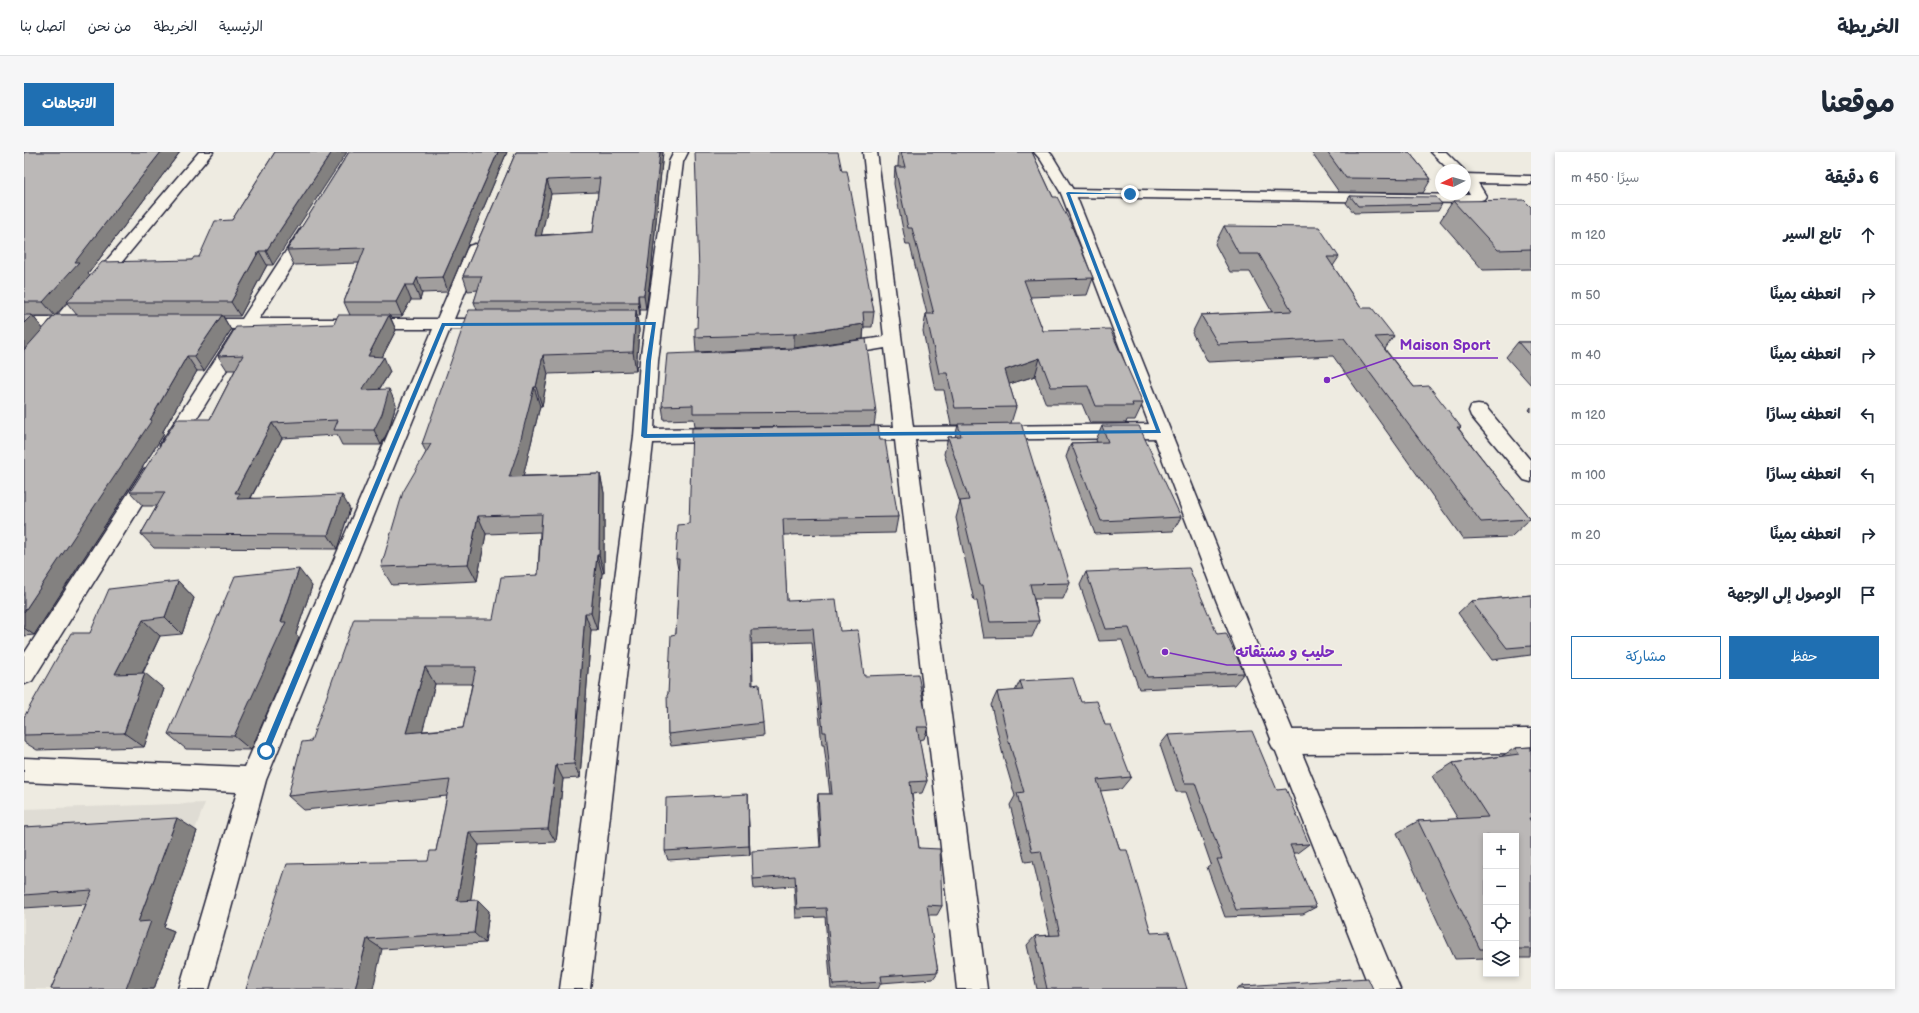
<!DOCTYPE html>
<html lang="ar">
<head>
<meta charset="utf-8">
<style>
	body { margin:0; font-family:"Balsamiq Sans","Playpen Sans Arabic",sans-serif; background:#f6f6f7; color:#1f2937; direction:rtl }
	.controls { position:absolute; right:12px; bottom:12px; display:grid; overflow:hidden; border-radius:0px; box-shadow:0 2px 6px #0003 }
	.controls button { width:36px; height:36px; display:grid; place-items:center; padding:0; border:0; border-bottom:1px solid #e0e1e3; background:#fff; color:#1f2937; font:20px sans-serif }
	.compass { position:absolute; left:1411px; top:12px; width:36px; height:36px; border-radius:50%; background:#fff; box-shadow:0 2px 6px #0003; rotate:265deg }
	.stop { position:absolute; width:12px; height:12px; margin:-9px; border:3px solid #1f6fb2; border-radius:50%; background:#fff }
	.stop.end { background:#1f6fb2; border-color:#fff; box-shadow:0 1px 4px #0008 }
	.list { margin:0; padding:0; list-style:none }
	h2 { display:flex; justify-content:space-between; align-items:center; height:52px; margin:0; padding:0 16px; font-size:17px }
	h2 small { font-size:13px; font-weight:400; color:#747a83 }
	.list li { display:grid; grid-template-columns:26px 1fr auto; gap:12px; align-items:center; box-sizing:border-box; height:60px; padding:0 16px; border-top:1px solid #e0e1e3 }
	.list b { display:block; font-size:15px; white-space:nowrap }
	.list em { font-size:13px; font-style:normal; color:#747a83 }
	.actions { display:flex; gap:8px; padding:12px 16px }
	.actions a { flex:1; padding:9px 0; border:1px solid #1f6fb2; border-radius:0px; text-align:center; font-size:14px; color:#1f6fb2 }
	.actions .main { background:#1f6fb2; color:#fff }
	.icon { flex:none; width:22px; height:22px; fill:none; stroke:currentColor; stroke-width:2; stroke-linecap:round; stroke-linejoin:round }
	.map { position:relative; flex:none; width:1507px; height:837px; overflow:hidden; direction:ltr; border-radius:0px }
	header { display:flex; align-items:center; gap:24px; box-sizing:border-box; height:56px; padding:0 20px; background:#fff; border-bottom:1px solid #e0e1e3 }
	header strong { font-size:19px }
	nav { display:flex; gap:22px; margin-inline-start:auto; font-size:14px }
	.intro { display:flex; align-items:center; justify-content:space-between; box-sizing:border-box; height:96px; padding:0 24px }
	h1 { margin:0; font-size:28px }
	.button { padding:10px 18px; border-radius:0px; background:#1f6fb2; color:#fff; font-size:14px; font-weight:700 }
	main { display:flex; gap:24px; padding:0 24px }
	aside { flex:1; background:#fff; border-radius:0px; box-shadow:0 2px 6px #0003 }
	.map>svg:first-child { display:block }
	.built { fill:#dfdcd4 }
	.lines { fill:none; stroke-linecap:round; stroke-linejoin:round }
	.minor-casing { stroke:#22223b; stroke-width:3 }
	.major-casing { stroke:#22223b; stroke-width:3 }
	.minor { fill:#f7f3e8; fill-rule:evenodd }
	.major { fill:#f7f3e8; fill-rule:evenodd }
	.wall { fill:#a19e9d; stroke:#22223b; fill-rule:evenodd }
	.shaded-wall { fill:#838180; stroke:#22223b }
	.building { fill:#bbb8b7; stroke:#22223b; fill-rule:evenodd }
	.route { fill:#1f6fb2 }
	.leader { fill:none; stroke:#7b2cbf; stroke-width:1.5 }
	.callout-dot { fill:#7b2cbf; stroke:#f7f3e8; stroke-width:1.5 }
	.callout-label { font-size:15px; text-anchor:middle; font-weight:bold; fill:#7b2cbf; stroke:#f7f3e8; stroke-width:3; stroke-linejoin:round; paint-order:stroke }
</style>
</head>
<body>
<header>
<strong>الخريطة</strong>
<nav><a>الرئيسية</a><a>الخريطة</a><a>من نحن</a><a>اتصل بنا</a></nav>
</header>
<div class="intro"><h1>موقعنا</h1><a class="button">الاتجاهات</a></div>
<main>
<aside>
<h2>6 دقيقة<small>سيرًا · 450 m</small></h2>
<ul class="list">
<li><svg class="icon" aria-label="ahead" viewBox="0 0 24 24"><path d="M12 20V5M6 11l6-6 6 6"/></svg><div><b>تابع السير</b></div><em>120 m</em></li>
<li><svg class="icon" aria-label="right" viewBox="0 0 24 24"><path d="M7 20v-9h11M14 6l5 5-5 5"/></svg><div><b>انعطف يمينًا</b></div><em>50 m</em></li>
<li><svg class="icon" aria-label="right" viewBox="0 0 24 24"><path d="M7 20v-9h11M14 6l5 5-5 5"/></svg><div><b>انعطف يمينًا</b></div><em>40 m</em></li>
<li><svg class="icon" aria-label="left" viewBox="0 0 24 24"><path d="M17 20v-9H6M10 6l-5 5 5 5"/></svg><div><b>انعطف يسارًا</b></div><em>120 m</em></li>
<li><svg class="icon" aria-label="left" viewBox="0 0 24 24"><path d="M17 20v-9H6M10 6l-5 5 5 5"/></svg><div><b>انعطف يسارًا</b></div><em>100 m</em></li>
<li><svg class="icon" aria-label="right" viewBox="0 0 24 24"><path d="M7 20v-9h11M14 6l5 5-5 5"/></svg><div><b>انعطف يمينًا</b></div><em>20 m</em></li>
<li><svg class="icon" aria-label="arrive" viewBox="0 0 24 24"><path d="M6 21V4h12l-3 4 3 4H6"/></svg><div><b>الوصول إلى الوجهة</b></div></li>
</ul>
<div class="actions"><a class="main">حفظ</a><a>مشاركة</a></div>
</aside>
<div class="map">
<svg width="1507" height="837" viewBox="0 0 1507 837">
	<rect width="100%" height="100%" fill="#eeebe1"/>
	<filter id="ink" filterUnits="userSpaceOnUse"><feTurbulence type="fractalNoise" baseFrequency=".025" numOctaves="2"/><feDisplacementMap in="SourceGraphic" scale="8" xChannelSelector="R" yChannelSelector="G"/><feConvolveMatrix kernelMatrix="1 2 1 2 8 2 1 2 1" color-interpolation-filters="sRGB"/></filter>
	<g filter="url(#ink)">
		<!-- built -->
		<path class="built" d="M181 651 111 837H0V657Z"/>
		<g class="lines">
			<defs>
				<path id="minor" d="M175 0H189L77 135 71 137 65 135 63 132 65 129Z
					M650 0H664L659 10 634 209 630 277 698 276 705 278 708 283 705 288 698 290 629 291 566 837H536L610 284 616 209 645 10Z
					M839 0H853L889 275 1135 272 1142 274 1145 279 1142 284 1135 286 891 288 963 837H933L871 288 825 289 818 287 815 282 818 277 825 275H870L861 196 813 204 807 202 804 198 807 194 813 192 860 185Z
					M1407 0H1422L1440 18H1425Z
					M1441 22 1507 24V32L1454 31 1462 44 1460 47 1448 51 1044 45 1039 44 1037 41 1039 38 1044 37 1446 43 1441 34Z
					M282 74 287 76 290 79 235 167H413L443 97 445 94 451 92 457 94 459 97 430 167H469L475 168 478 172 475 176 469 177H426L242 628 185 837H155L213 640 0 630V606L221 615 409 177H228L153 298 146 300 139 298 136 293 139 288 211 177 169 176 166 172 169 168 175 167H218L277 76Z
					M0 166H53L59 167 62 171 59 175 53 176H0Z
					M1454 253 1461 254 1507 309V330L1500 328 1447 264 1445 259 1447 254Z
					M127 315 134 317 137 322 134 327 8 529 0 532V502L120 317Z
					M1507 577V601L1259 602 1250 598 1246 590 1250 582 1259 578Z"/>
				<path id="major" d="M1010 0H1025L1028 3 1051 41 1211 440 1376 837H1346L1189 440 1037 41 1017 8Z"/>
			</defs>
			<!-- minor casing -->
			<use href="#minor" class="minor-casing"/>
			<!-- major casing -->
			<use href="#major" class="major-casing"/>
			<!-- minor -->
			<use href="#minor" class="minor"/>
			<!-- major -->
			<use href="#major" class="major"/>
		</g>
		<!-- wall -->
		<path class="wall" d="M0 0H156L64 122 65 124 168 108 175 105 208 68 251 0 249 113H243L216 164H199L207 178 180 219H173L138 281 140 282 10 483 0 484ZM43 151 53 163H33ZM9 164H29L19 177Z
			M325 0H483L424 140 398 141 396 148H387L378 164H366L372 178 358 205 366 220 355 238 372 252 365 277 357 293H318L313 283 258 286 227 346 326 357 313 397 130 396 117 382 133 354H119L106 340 186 267 211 218H203L194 204 310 172 326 163 320 150 335 111 270 113 263 98Z
			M492 0H639L627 120 622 158H616V164H613L615 178 612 219 524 222 518 254H516L499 324 576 322 580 341V421H578L573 478H567L556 626 539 627 532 690 455 693 446 748 465 759 461 791 358 797 222 837 404 709 412 699 423 644 280 658 264 644 287 589 469 467 514 423 516 380 462 382 453 429 368 433 357 415 402 300 398 292 453 158 450 150 454 138 444 139 439 124ZM574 40 569 80 517 83 527 42ZM411 532H448L439 576 398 579Z
			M875 0H1008L1029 45 1069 126 1063 143 1006 145 1019 179 1119 251 1111 268H1103L1102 271H1066L1058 252H1022L1011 224 985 232 992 255 987 271 1046 431 1039 447H1010L1015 469 1008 485 960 486 953 449H950L932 366 936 351 920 302 924 285H931L934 273H927L920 238H911L899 179 902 162H903L886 93H882L870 32 871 15H874V13Z
			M1287 0H1385L1407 27 1399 41 1315 40Z
			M818 19 850 160 848 175H840L839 187 770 196 672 200 671 185 673 176Z
			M1326 44 1418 52 1414 59 1330 61 1322 51Z
			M1429 49 1507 55V117L1459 118 1416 69Z
			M1200 74 1315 105 1309 114 1337 156 1370 184 1361 197 1390 235 1437 275 1435 277 1506 367 1487 385 1439 387 1309 204 1184 210 1168 181 1177 163 1248 160 1226 120H1206L1191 92Z
			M1494 190H1507V233L1482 205Z
			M770 197 852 260 850 274 671 275 670 267 640 268 638 254Z
			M1507 255V260L1505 258Z
			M1078 274 1157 365 1149 379 1071 382 1042 305 1047 291 1073 290 1072 288Z
			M856 288 874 365 871 381 759 383 763 449 816 479 840 524 904 575 900 587 895 588 903 629 898 641 888 642 895 696 918 754 913 763H904L914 820 909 827 857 831 854 837H807L801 765 772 766 770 734 730 737 729 727 796 695 793 654 794 642H806L800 593H798L788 490 728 492 729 533 739 571 740 584 647 594 644 582V542L652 482 655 422 652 407 665 372Z
			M1062 420 1193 482 1220 521 1210 533 1115 537 1098 488 1075 489 1056 433Z
			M154 429 170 446 158 482 136 484 119 521 140 537 120 595 13 598 0 590V565L66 481Z
			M288 434 272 482 275 486 227 598 162 597 144 582Z
			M1507 443V503L1468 508 1434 461 1447 449Z
			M996 529 1057 550 1081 573 1107 625 1097 637 1076 639 1096 698 1127 781 1163 837H1013L1003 793 1011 784 1026 783 1009 709 1001 710 986 653 991 644 979 603 967 553 973 540 991 539Z
			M1144 583 1253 638 1285 692 1273 701H1269L1292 755 1279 762 1201 765 1183 715 1187 712 1162 640H1152L1136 593Z
			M1507 595V806H1492V684H1462V806L1431 807 1373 681 1394 669 1434 667 1408 624 1429 611 1478 604 1491 596Z
			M724 652 726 703 644 708 641 699Z
			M0 675 173 679 140 775 150 779 130 837H27L62 752 0 756Z
			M1219 834 1349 837H1213Z"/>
		<!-- shaded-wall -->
		<path class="shaded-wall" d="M137 0H156L64 122 66 124 31 164 19 150Z
			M308 0H323L249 113 242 99Z
			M474 0H483L424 140 419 125Z
			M636 0H639L627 120 622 158 620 143Z
			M523 28 527 42 514 98 511 84Z
			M235 99 243 113 216 164 207 150Z
			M393 126 398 141 396 148 390 133Z
			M381 133 387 148 378 164 372 150Z
			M614 143 616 158V164L614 150Z
			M612 158 615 178 612 219 609 200Z
			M8 163 20 178 0 201V171Z
			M198 163 207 178 180 219 170 204Z
			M365 163 372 178 353 215 360 205 366 220 345 253 338 238 344 204Z
			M840 172 839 187 770 196V182Z
			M519 203 524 222 518 254 512 235Z
			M163 204 173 219 138 281 140 282 10 483 0 476V460L126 268Z
			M1016 206 1011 224 976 235 981 218Z
			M510 235 516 254 500 321 491 343 485 325Z
			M365 237 372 252 365 277 357 293 350 278Z
			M248 271 258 286 224 351 213 347 211 341Z
			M576 322 580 341V421L575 403Z
			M318 343 326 357 313 397 304 383Z
			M454 364 462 382 453 429 444 412Z
			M573 403 578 421 573 478 567 461Z
			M275 417 288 434 272 482 275 486 227 598 210 584 257 470Z
			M154 429 170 446 158 482 141 465Z
			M561 461 567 478 556 626 550 612Z
			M119 468 136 484 110 538 91 522Z
			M401 515 411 532 394 596 382 581Z
			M121 521 140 537 120 595 100 581Z
			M532 613 539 627 532 690 524 677Z
			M724 642V652L726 703 725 694Z
			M153 666 173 679 140 775 150 779 130 837H102L114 770Z
			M445 680 455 693 445 760 433 749Z
			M454 748 465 759 461 791 450 781Z
			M343 787 358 797 349 837H331Z"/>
		<!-- building -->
		<path class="building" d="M0 0H137L51 110H55L19 150H0Z
			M251 0H308L242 99H235L207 150H43L78 110 168 108 170 105H175L191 69 208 68Z
			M325 0H474L419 125 393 126 390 133H381L372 150H320L341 96 263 98Z
			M492 0H636L625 106 620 143H614V150H450L458 124H439ZM576 26 569 80 511 84 523 28Z
			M671 0H814L818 19H823L850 160H839L840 172 770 182 671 185V176H673L675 120Z
			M877 0H1008L1029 45H1033L1046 70 1069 126 1000 128 1019 179 1086 177 1119 251H1108L1109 254H1072L1064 234 1027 235 1016 206 981 218 992 255 931 256 923 221H915L902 162H910L888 76H884L871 15H881Z
			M1303 0H1385L1407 27 1322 26Z
			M1326 44 1412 45 1418 52 1334 54Z
			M1500 48 1507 55V97L1474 98 1429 49Z
			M1200 74 1295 75 1315 105H1303L1337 156H1348L1370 184 1351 185 1390 235 1405 234 1437 275H1433L1506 367 1457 370 1320 186 1194 192 1177 163 1268 159 1235 102H1215Z
			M445 158H612L609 200 519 203 512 235H510L493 302 485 325 576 322 575 403H573L567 461H561L550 612 532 613 524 677 445 680 433 749 454 748 450 781 343 787 331 837H222L263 712 404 709 406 699H412L426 628 264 644 278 590 287 589 330 467H469L477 425 514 423 518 362 454 364 444 412 357 415 379 340 407 292H398ZM401 515H452L439 576 382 581Z
			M0 163H8L0 171Z
			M31 163H198L170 204H163L126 268H128L0 460V198Z
			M314 163H365L344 204 360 205 338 238 365 237 358 262 350 278H310L314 268 248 271 211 341H216L213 347 318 343 304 383 117 382 141 340H106L153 267H186L219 203 194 204 212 175 310 172Z
			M842 187 852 260 669 261V253L638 254 643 202 770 197Z
			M1494 190H1507V205Z
			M997 271 1046 431 1006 432 1015 469 966 470 959 433H956L936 349 945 348 924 285 937 284 934 272Z
			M854 274 856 288H861L874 365 759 367 763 449 812 447 816 479 834 478 840 524 894 522 904 575H893L903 629 886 630 895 696 916 697 918 754 903 753 914 820 857 824 858 830 809 833 802 756 773 757 771 724 729 727 728 699 797 695 794 642H808L802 580H799L789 476 727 478 728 533 735 532 739 571 644 582 643 543 644 542 647 483 652 482 655 407H652L654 373 665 372 668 276Z
			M1078 274H1115L1157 365 1077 369 1047 291 1084 290Z
			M1165 416 1193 482 1202 481 1220 521 1123 525 1105 476 1082 477 1062 420Z
			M275 417 257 470H262L210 584 144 582 211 424Z
			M154 429 141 465 119 468 91 522 121 521 100 581 0 583V565L47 481H66L85 437Z
			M1507 443V494L1483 496 1447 449Z
			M1049 526 1057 550 1073 549 1081 573H1087L1107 625 1073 628 1096 698H1103L1127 781 1145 780 1163 837H1023L1011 784 1036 783 1017 699 1008 700 993 641 1000 640 985 590 973 540 999 538 996 529Z
			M1228 579 1253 638 1262 637 1285 692 1266 693 1292 755 1212 758 1193 707H1198L1171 631H1161L1144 583Z
			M1507 595V666H1505L1507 670V797H1492V684H1462V797H1456L1394 669 1464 665 1429 611 1495 602 1491 596Z
			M724 642 725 694 641 699 642 646Z
			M153 666 114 770 127 769 102 837H27L68 738 0 743V675Z
			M1344 826 1349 837H1220L1219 834Z"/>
	</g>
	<!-- route -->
	<path class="route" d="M1044 40 1108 42H1046L1137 281 620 286 617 284 622 209 628 173 421 174 245 599 242 602 239 601 238 599 418 171 632 170 627 209 623 282 1132 278 1042 41Z"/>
	<!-- callouts -->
	<path class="leader" d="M1303 228L1367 206H1474M1141 500L1203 513H1318"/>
	<g class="callout-dot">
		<circle cx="1303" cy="228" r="4"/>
		<circle cx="1141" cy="500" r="4"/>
	</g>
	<g class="callout-label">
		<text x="1421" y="198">Maison Sport</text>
		<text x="1261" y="505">حليب و مشتقاته</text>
	</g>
</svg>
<div class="controls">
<button>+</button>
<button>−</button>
<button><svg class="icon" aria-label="locate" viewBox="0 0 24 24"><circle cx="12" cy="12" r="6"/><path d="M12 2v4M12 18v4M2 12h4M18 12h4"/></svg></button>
<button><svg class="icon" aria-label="layers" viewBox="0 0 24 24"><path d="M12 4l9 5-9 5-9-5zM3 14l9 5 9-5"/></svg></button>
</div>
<svg class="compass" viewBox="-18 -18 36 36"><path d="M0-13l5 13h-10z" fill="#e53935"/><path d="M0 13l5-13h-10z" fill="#747a83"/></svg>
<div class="stop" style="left:242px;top:599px"></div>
<div class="stop end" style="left:1106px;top:42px"></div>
</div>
</main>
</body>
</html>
